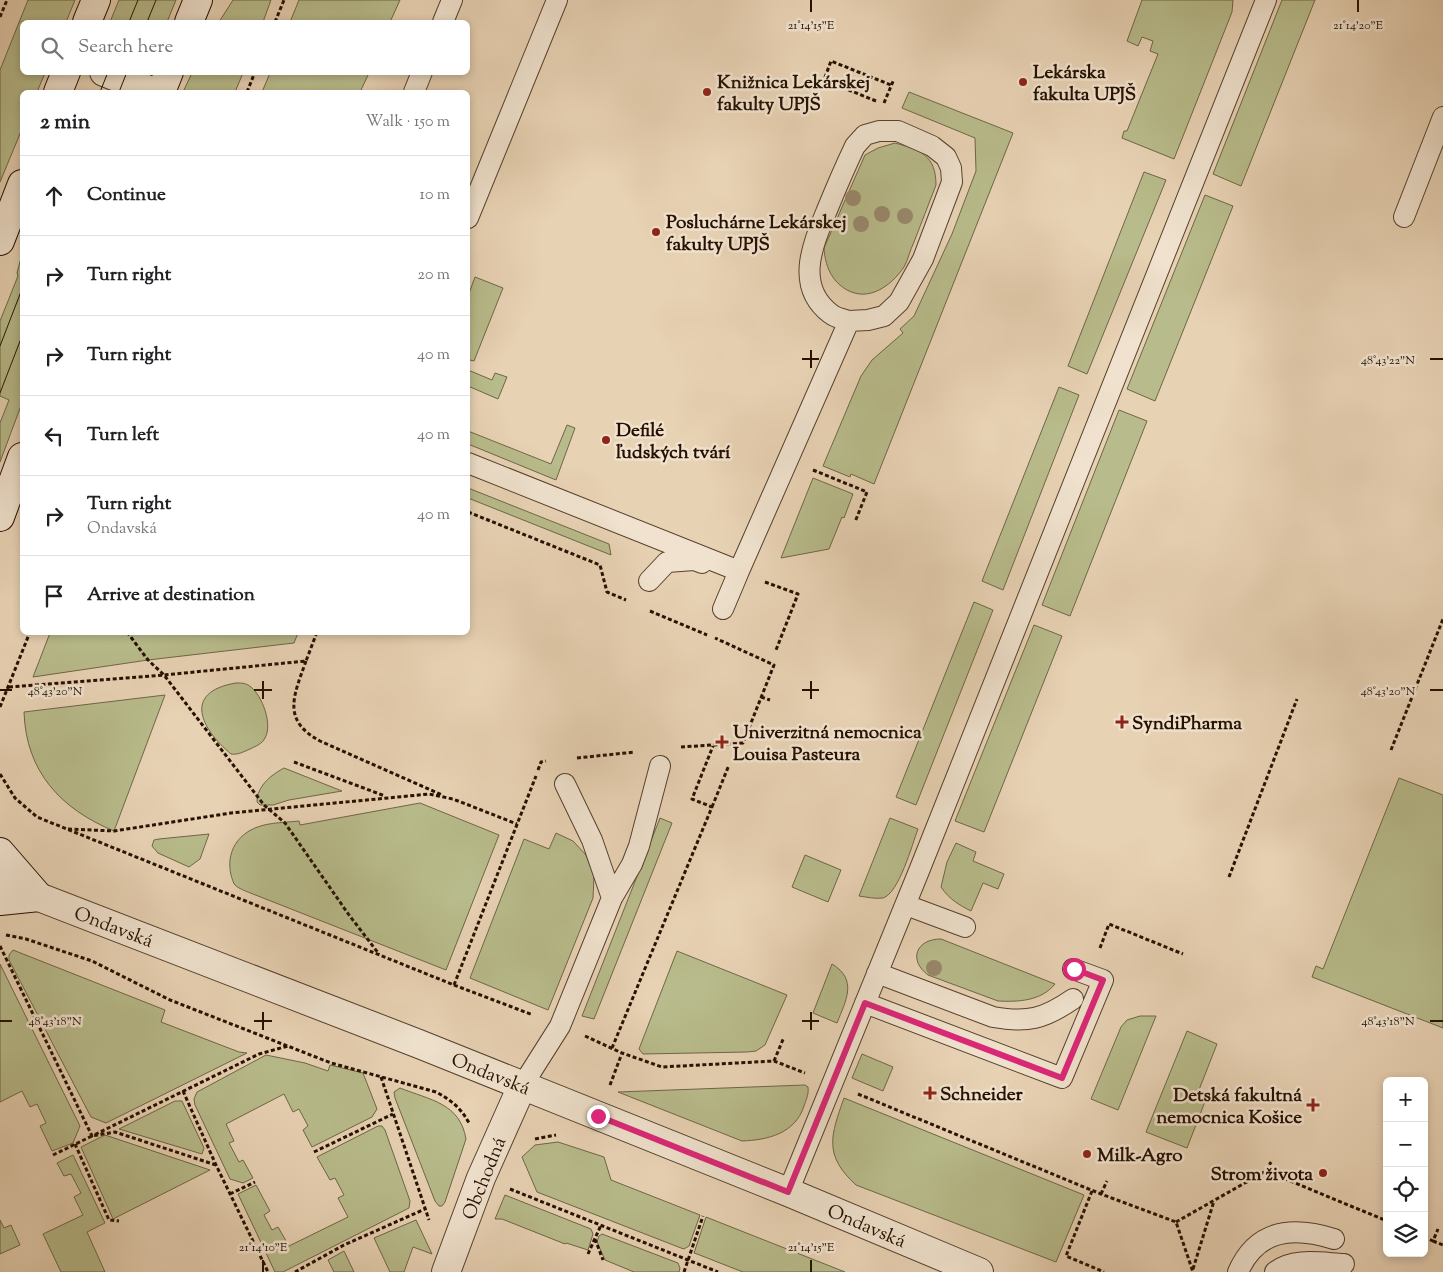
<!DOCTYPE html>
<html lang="en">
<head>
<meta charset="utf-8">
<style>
	body { margin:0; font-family:"Sorts Mill Goudy",serif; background:#f6f6f6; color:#202124 }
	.controls { position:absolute; right:15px; bottom:15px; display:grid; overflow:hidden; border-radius:8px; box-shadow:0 2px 8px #0003 }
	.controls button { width:45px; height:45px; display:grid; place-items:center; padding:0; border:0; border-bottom:1px solid #e0e0e0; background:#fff; color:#202124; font:25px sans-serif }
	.stop { position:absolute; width:15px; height:15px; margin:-11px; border:4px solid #db2777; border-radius:50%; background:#fff }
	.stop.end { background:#db2777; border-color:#fff; box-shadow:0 1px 5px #0008 }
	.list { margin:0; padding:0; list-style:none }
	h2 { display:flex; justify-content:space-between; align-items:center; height:65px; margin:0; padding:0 20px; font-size:21px }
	h2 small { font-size:16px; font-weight:400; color:#757577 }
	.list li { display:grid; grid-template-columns:32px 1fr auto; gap:15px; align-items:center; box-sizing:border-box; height:80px; padding:0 20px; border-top:1px solid #e0e0e0 }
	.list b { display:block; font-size:19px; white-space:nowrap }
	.list p { margin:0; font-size:16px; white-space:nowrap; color:#757577 }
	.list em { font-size:16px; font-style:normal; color:#757577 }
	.icon { flex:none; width:28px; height:28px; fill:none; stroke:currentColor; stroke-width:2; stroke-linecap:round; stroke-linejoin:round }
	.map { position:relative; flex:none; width:1443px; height:1272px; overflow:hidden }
	.search { position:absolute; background:#fff; box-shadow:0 2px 8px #0003; left:20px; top:20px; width:450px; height:55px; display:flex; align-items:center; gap:12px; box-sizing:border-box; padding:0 18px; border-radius:8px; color:#757577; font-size:19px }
	.panel { position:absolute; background:#fff; box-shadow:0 2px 8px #0003; left:20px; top:90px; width:450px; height:545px; border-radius:8px }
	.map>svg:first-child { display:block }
	.green { fill:#b8bb8b; stroke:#6e6646 }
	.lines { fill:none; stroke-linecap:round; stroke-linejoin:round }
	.lane-casing { stroke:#56402d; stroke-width:22 }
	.street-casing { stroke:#56402d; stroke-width:30 }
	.secondary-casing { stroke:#251000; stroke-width:30 }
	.path { stroke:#251000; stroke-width:3; stroke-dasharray:4 2.5; stroke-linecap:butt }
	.lane { stroke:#f0e2ce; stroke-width:20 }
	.street { stroke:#f0e2ce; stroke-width:28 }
	.secondary { stroke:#f0e2ce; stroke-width:28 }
	.tram { stroke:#251000; stroke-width:1 }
	.tree { fill:#99886c }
	.route { stroke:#db2777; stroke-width:6 }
	.ticks { fill:none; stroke:#251000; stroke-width:2 }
	.poi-dot { fill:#8f2418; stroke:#f0e2ce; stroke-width:2 }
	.labels { text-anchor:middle; stroke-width:5; stroke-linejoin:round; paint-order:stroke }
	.poi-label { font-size:19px; font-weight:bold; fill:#251000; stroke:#f0e2ce; text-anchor:start }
	.street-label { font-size:19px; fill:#251000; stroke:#f0e2ce }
	.ticks-label { font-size:12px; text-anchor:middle; fill:#251000; stroke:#f0e2ce; stroke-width:5; stroke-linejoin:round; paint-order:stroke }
</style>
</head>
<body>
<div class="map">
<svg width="1443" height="1272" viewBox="0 0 1443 1272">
	<rect width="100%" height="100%" fill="#e8d2b4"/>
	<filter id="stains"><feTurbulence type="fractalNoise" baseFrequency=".004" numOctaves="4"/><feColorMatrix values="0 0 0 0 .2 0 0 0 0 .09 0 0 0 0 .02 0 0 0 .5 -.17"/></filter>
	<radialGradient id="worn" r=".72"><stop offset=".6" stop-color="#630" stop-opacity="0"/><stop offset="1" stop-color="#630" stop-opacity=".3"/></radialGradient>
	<!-- green -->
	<path class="green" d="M28 0H75L66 22H22V72L45 73 37 92H22V129L0 182V70Z
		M119 0H176L167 22H110Z
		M233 0H271L263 22H219Z
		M299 0H400L390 22H290Z
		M1142 0H1233L1232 12 1174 159 1122 138 1124 131H1127L1158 54 1150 51 1153 41 1142 37 1138 46 1127 41Z
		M1282 0H1315L1241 186 1213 174Z
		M192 73V72L243 73 235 92H183Z
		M270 73V72L369 73 360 92H262Z
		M909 92 1013 133 874 484 851 474 850 477 823 466 861 376 872 360 903 333 900 329 914 316 952 234 976 171 975 138 902 108Z
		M895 143C921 150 936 156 936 185 929 204 921 223 914 242 910 250 908 260 904 267 891 286 869 302 847 290 831 281 825 265 824 248L865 155 878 148Z
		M1144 172 1166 180 1087 374 1068 366Z
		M1205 195 1233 206 1155 401 1127 389Z
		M22 254V403L0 462V423L9 400 0 396V321L18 276 17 273Z
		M475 277 503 288 474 361 470 360 468 367V296Z
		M468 370 492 380 495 373 507 377 498 399 468 386Z
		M1059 387 1079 395 1003 590 982 581Z
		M1119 410 1147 421 1070 616 1042 605Z
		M567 425 575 428 556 480 468 444V431L551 464Z
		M813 478 853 494 844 518 842 517 829 549 781 558Z
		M468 488 609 544 611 555 468 498Z
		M974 602 993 610 916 805 896 797Z
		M1034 625 1062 636 984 832 955 821Z
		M50 633V632L298 633 294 643 148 660 33 677Z
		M236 683C242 683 246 683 251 687 262 696 273 724 265 738 262 744 256 746 250 749 243 752 238 755 231 754 201 729 182 692 236 683Z
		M165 695 114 831C61 809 26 772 24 712Z
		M284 768 342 791 289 800 273 805H260L257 802C257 786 271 775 284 768Z
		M1399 778 1443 795V1028L1312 977 1316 966 1323 969Z
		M420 803 499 835 446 970 253 894C248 892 239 889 235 885 233 883 232 878 231 875 227 857 233 841 249 831 264 822 282 823 299 821L300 825Z
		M660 818 672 823 594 1019 582 1016Z
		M890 818 918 829C912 845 899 893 883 898 875 899 866 897 859 896Z
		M556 833 573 841 586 855 594 875 593 898 548 1010 470 978 524 839 549 849Z
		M209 834 200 859 189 867 158 853 152 846 154 840 159 839Z
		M956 843 976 852 973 861 1004 874 998 889 983 883 971 911C959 905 949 899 941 887L947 862Z
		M805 855 841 870 828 902 792 887Z
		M941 939 1055 984C1041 1001 1019 1002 998 1001L928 975C908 960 916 939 941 939Z
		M13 950 165 1010 161 1022 239 1052 247 1053 106 1123 91 1117 9 960V955Z
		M677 951 787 995 765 1045 756 1051 747 1052 643 1054 639 1049Z
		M0 964 80 1126 73 1143 52 1151 40 1126 46 1123 37 1104 30 1107 22 1091 0 1102Z
		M832 964C858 980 846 1000 837 1023L813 1013Z
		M1140 1016H1156L1118 1110 1091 1099 1121 1027 1127 1020Z
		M1187 1031 1217 1044 1197 1095 1206 1099 1187 1148 1146 1132Z
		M862 1054 893 1067 883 1091 852 1078Z
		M266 1055 305 1063 328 1071 330 1065 363 1073 377 1109 372 1117 312 1147 303 1130 308 1126 299 1109 293 1112 284 1094 226 1124 234 1141 229 1143 239 1162 243 1160 253 1178 243 1183 230 1179 195 1105 194 1099 197 1092Z
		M805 1085 808 1087C809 1094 806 1100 804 1106 795 1134 767 1140 742 1141L618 1092Z
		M400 1088C430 1100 460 1103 466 1139L445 1202 442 1206H439L435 1201 395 1098 394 1092Z
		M844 1098 1084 1195 1056 1262 856 1185C823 1155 831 1135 844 1098Z
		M175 1101H182L204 1148 202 1154 119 1129Z
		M378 1126H382L385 1130 410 1201 409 1208 283 1272H275L238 1194 256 1185 270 1211 264 1215 272 1230 278 1227 289 1246 348 1217 338 1198 344 1195 335 1178 330 1180 317 1157Z
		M105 1135 210 1170 113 1219 81 1147Z
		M558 1142 604 1157 611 1180 700 1215 689 1246 684 1249 681 1248 537 1192 522 1157 535 1145Z
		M73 1155 105 1223 87 1232 105 1272H61L43 1234 83 1215 74 1197 81 1193 71 1174 64 1176 57 1163Z
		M505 1195 591 1229 593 1234 588 1250 566 1243 565 1244 502 1219H495Z
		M706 1217 845 1272H743L697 1254 694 1253Z
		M0 1220 4 1228 11 1225 20 1245 0 1254Z
		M416 1220 432 1254 413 1247 404 1272H390L374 1238Z
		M602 1234 678 1263 680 1268 679 1272H634L605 1260 597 1242 599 1236Z
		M344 1251 354 1272H334L328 1260Z"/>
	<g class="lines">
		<defs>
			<path id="lane" d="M443 22 452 0
				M414 92 422 72
				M1404 217 1443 117
				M468 218 557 0
				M468 463 739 571 723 609
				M739 571 849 321 868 320 884 316 899 302 923 259 952 182 951 168 946 157 932 146 898 131H879L865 135 855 146C845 167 836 188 827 210 813 244 794 286 831 314 836 318 843 319 849 321
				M649 581 667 562 694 560 702 563
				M565 784 592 840 612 898
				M906 905 965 927
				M877 973 993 1017C1028 1023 1044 1019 1073 999
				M865 1003 1062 1078 1103 980 1073 969
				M522 1086 560 1026 612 898 632 864 639 846 660 766
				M788 1192 919 871 1266 0
				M1238 1272C1257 1229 1293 1226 1334 1239
				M1275 1272C1293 1257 1322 1263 1344 1264"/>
			<path id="street" d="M104 72 154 92
				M0 882 419 1044 788 1192 979 1272
				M446 1272 481 1178 522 1086"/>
			<path id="secondary" d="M87 22 96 0
				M189 22 198 0
				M58 92 66 72
				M161 92 169 72
				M0 241 22 184
				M0 517 22 457
				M0 852 39 897
				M0 901 39 897"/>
		</defs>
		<!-- lane casing -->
		<use href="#lane" class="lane-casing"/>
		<!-- street casing -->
		<use href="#street" class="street-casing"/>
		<!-- secondary casing -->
		<use href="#secondary" class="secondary-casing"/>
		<!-- path -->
		<path class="path" d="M0 17 7 0
			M275 22 284 0
			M247 92 255 72
			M876 101 824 80 831 61 891 85
			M884 103 894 79
			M813 470 867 492 855 522
			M468 512 600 565 607 592 626 600
			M765 582 798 594 776 650
			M650 611 707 635
			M127 632 148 660 164 675 264 805 285 823 349 915 379 954
			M306 661C294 695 281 720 320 741L442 795
			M9 687 164 675 306 661 317 632
			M761 697 770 700
			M0 707 30 632
			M681 747 743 743 774 665 715 638
			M1391 750 1443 619
			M577 758 635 752
			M294 762 385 796
			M538 770 541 762 546 761
			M0 774 15 798 37 817 454 985 536 776
			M712 807 729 765
			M68 829 114 831 231 813 429 794 453 799 517 824
			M1229 877 1297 699
			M6 935 26 939 92 961 170 1000 331 1063 436 1092C451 1100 461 1108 469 1123
			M0 946 92 1136 259 1054 288 1046
			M1100 948 1109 924 1183 954
			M454 985 533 1015
			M585 1036 622 1053 662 1067 774 1061 805 1073
			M612 1048 712 807 692 799 713 746
			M774 1061 784 1037
			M381 1077 429 1220
			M610 1085 622 1053
			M183 1091 216 1165 268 1272
			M858 1094 1101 1194 1176 1222 1193 1272
			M535 1139 556 1135
			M75 1144 109 1220 119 1221
			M314 1152 393 1114
			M53 1155 92 1136 115 1132 216 1165
			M1266 1171 1387 1221
			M510 1189 718 1272
			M1092 1191 1066 1256 1104 1272
			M230 1194 255 1182
			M1101 1194 1107 1181
			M1176 1222 1266 1171 1271 1162
			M1424 1237 1433 1241 1438 1229
			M595 1239 603 1260
			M1433 1241 1443 1245
			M588 1254 601 1225
			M1193 1269 1214 1201
			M295 1272 344 1245 425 1209
			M684 1272 703 1216"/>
		<!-- lane -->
		<use href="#lane" class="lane"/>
		<!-- street -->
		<use href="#street" class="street"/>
		<!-- secondary -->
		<use href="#secondary" class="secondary"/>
		<!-- tram -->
		<path class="tram" d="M129 22 138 0
			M147 22 156 0
			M100 92 108 72
			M119 92 127 72
			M0 346 22 289
			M0 393 22 336"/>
	</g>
	<!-- trees -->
	<g class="tree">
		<circle cx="853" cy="198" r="8"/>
		<circle cx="882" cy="214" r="8"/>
		<circle cx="905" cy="216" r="8"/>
		<circle cx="861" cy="224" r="8"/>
		<circle cx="934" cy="968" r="8"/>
	</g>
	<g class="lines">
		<!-- route -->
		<path class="route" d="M598 1116 788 1192 865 1003 1062 1078 1103 980 1074 969"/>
	</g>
	<!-- ticks -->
	<path class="ticks" d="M811 0V12M1358 0V12M811 350V368M802 359H819M1430 359H1443M263 681V699M811 681V699M0 690H12M254 690H272M802 690H819M1430 690H1443M263 1012V1030M811 1012V1030M0 1021H12M254 1021H272M802 1021H819M1430 1021H1443M263 1260V1272M811 1260V1272"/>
	<!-- markers -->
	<g class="poi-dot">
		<circle cx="1023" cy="82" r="5"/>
		<circle cx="707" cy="92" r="5"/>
		<circle cx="656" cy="232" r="5"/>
		<circle cx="606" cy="440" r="5"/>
		<path d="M1119.5 714.5h5v5h5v5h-5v5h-5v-5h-5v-5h5z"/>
		<path d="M719.5 734.5h5v5h5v5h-5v5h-5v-5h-5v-5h5z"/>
		<path d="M927.5 1085.5h5v5h5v5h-5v5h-5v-5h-5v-5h5z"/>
		<path d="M1310.5 1097.5h5v5h5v5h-5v5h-5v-5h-5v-5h5z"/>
		<circle cx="1087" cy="1154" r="5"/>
		<circle cx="1323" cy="1173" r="5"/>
	</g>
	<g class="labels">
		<!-- poi labels -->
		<g class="poi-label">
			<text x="1033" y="78">Lekárska<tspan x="1033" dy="22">fakulta UPJŠ</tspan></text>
			<text x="717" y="88">Knižnica Lekárskej<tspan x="717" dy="22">fakulty UPJŠ</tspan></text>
			<text x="666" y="228">Posluchárne Lekárskej<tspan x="666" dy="22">fakulty UPJŠ</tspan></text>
			<text x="616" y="436">Defilé<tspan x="616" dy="22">ľudských tvárí</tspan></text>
			<text x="1132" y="729">SyndiPharma</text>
			<text x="733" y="738">Univerzitná nemocnica<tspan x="733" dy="22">Louisa Pasteura</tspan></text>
			<text x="940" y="1100">Schneider</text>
			<text x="1302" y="1101" text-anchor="end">Detská fakultná<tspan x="1302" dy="22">nemocnica Košice</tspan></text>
			<text x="1097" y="1161">Milk-Agro</text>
			<text x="1313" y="1180" text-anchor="end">Strom života</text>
		</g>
		<!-- street labels -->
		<g class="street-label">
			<text transform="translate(114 926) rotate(21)" y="7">Ondavská</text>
			<text transform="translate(491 1073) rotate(22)" y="7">Ondavská</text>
			<text transform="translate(483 1178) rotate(-68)" y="7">Obchodná</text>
			<text transform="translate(867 1225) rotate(23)" y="7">Ondavská</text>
		</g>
	</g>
	<g class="ticks-label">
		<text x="811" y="29">21°14'15"E</text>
		<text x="1358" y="29">21°14'20"E</text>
		<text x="1388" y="364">48°43'22"N</text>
		<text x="55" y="695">48°43'20"N</text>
		<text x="1388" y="695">48°43'20"N</text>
		<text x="55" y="1025">48°43'18"N</text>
		<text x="1388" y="1025">48°43'18"N</text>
		<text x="263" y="1251">21°14'10"E</text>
		<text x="811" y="1251">21°14'15"E</text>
	</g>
	<rect width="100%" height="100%" filter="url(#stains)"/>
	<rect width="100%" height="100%" fill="url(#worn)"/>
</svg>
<div class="controls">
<button>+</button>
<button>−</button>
<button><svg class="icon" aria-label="locate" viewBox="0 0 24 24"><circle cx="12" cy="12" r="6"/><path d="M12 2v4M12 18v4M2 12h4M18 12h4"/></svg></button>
<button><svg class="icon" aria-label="layers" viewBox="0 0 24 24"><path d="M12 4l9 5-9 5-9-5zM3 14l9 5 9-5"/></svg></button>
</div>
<div class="stop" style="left:1074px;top:969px"></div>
<div class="stop end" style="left:598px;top:1116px"></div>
<div class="search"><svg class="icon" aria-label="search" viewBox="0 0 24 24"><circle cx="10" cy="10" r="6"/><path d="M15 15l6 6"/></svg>Search here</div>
<section class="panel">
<h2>2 min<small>Walk · 150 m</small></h2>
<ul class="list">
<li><svg class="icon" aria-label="ahead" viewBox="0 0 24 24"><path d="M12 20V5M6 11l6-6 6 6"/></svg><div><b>Continue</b></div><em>10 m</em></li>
<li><svg class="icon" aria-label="right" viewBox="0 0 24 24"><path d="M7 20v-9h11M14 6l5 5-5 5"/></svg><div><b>Turn right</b></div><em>20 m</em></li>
<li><svg class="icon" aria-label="right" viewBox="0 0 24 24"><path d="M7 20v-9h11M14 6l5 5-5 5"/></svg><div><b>Turn right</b></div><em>40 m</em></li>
<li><svg class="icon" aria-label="left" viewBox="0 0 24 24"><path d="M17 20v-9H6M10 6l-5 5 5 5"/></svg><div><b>Turn left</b></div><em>40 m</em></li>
<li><svg class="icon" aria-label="right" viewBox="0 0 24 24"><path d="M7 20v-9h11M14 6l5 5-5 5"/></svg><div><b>Turn right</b><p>Ondavská</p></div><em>40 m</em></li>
<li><svg class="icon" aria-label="arrive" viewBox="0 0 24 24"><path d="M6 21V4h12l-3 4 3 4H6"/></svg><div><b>Arrive at destination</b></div></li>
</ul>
</section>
</div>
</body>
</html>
